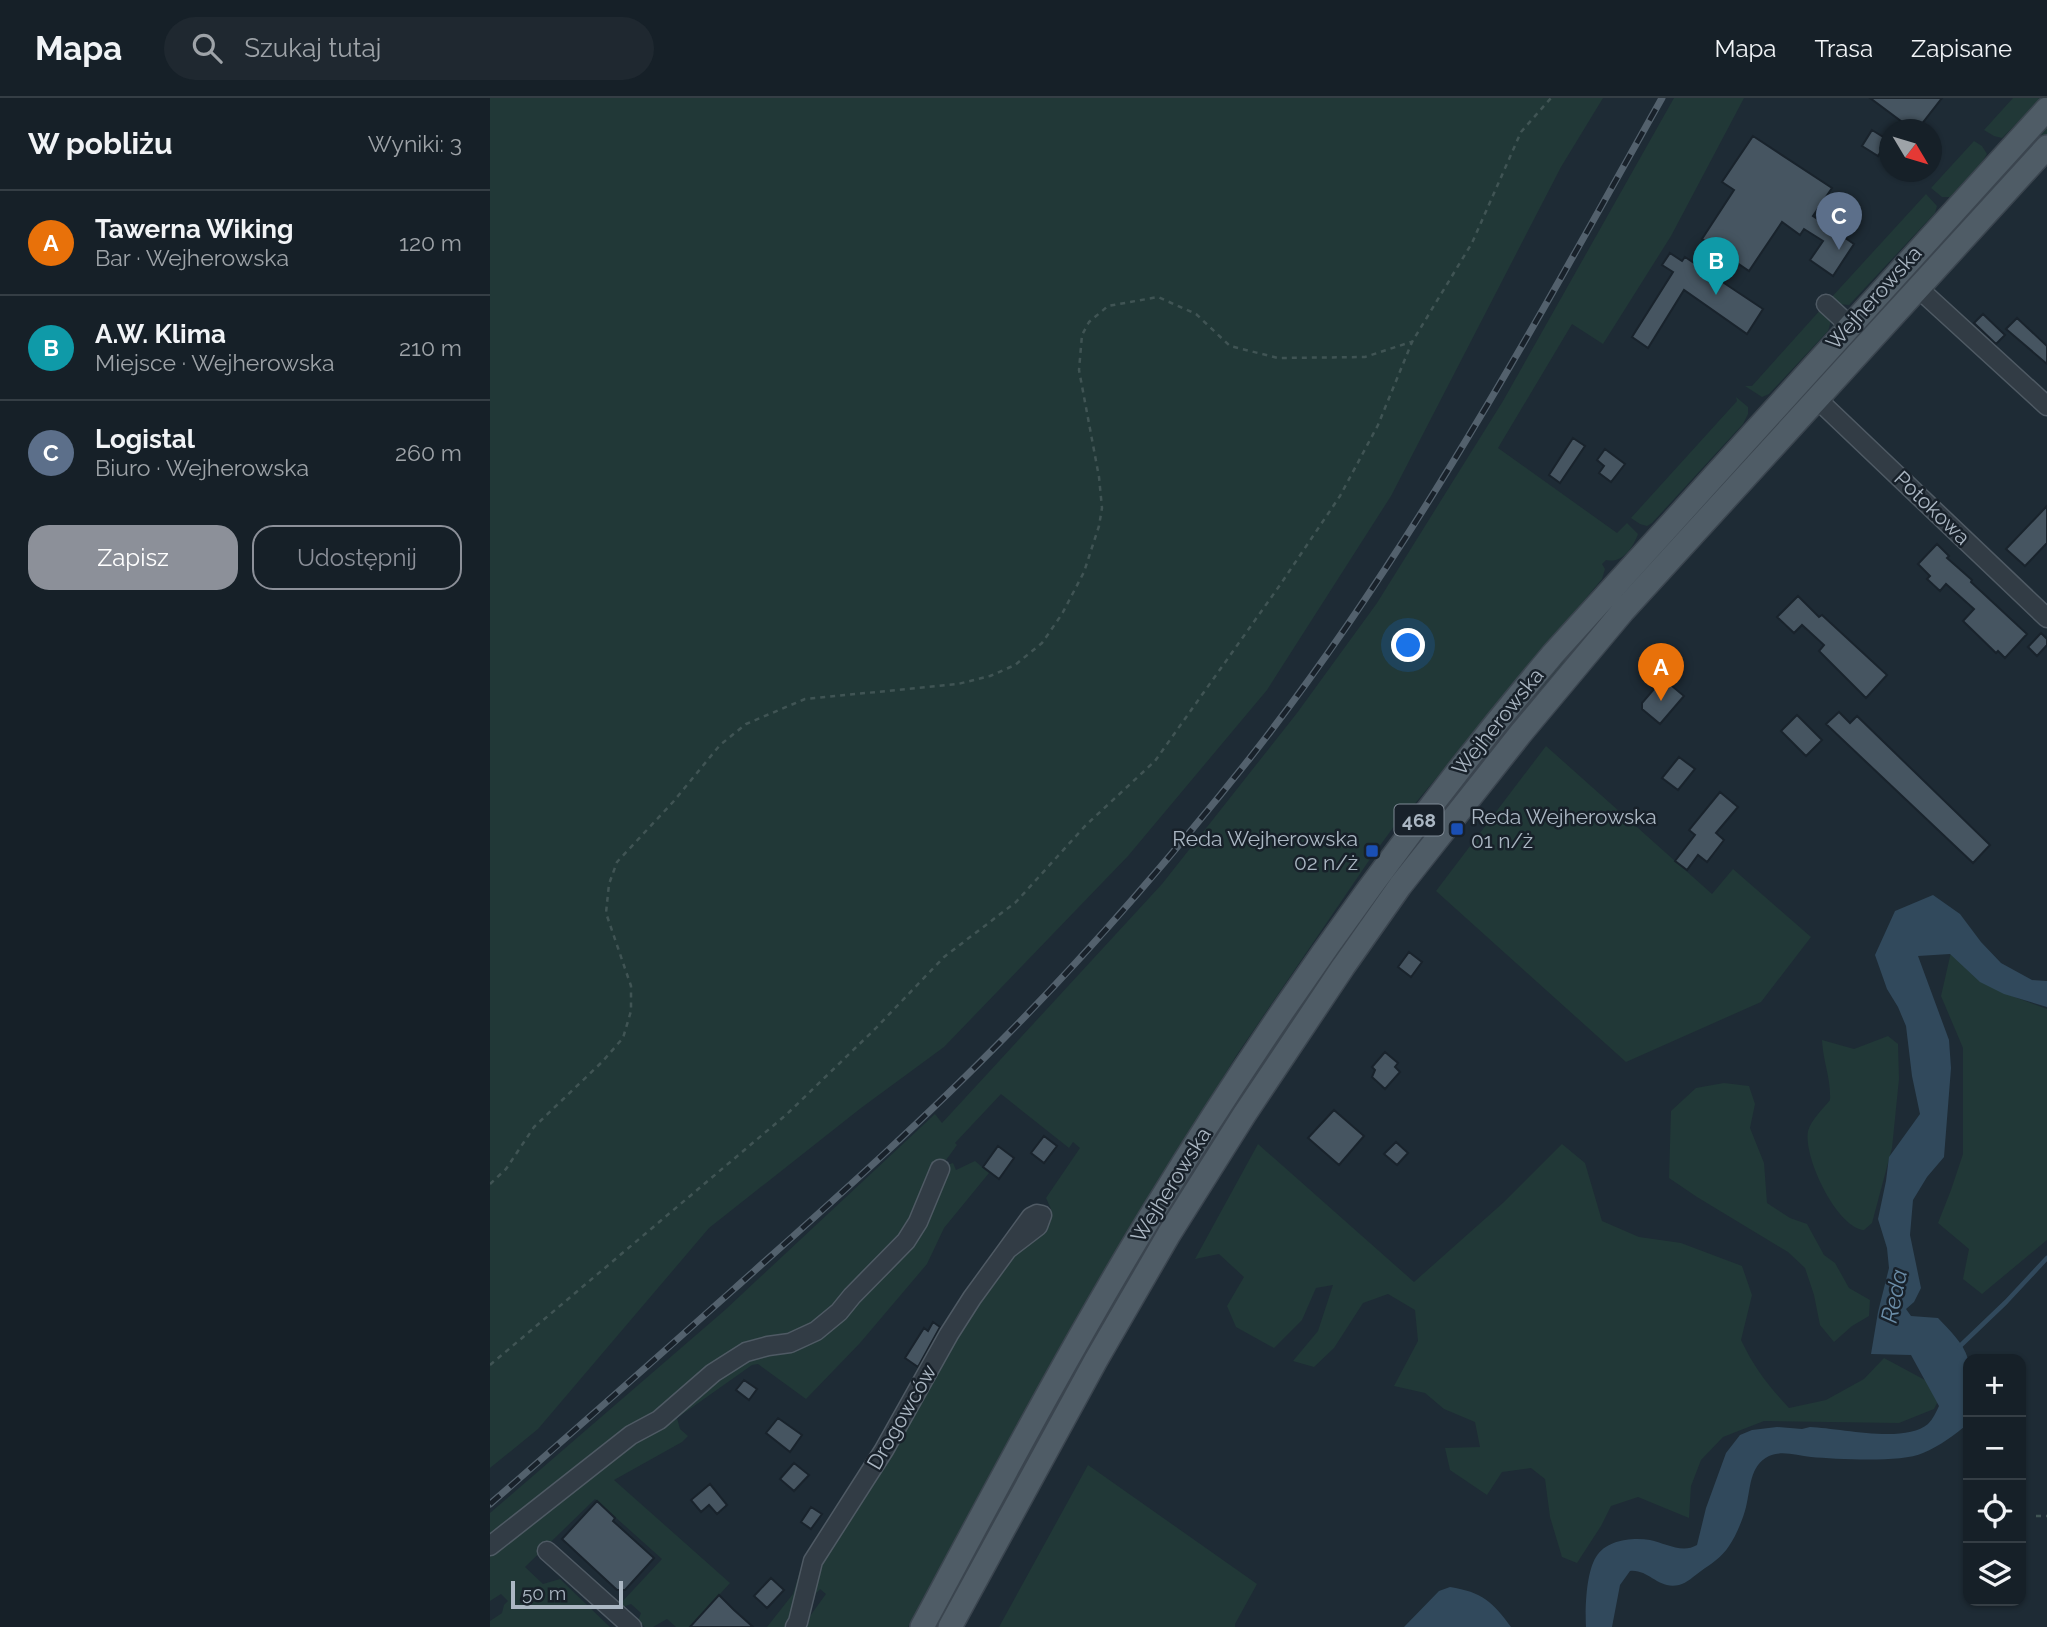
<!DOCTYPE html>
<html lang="pl">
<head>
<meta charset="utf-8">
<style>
	body { margin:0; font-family:Raleway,sans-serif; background:#1f2830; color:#f1f3f6 }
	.controls { position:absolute; right:21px; bottom:21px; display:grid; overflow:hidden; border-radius:14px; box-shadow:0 2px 5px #0004 }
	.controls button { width:63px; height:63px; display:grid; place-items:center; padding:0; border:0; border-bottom:2px solid #353e45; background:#162028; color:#f1f3f6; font:35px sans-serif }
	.compass { position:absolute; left:1389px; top:21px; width:63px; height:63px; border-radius:50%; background:#162028; box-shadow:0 2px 5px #0004; rotate:128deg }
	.scale { position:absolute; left:21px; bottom:18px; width:112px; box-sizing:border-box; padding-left:7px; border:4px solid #abb7c3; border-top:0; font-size:19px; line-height:24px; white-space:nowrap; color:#abb7c3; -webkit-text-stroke:5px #18212a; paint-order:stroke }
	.you { position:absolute; left:919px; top:548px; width:24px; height:24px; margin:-18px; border:5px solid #fff; border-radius:50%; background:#1a73e8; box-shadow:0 0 0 10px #1a73e833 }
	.badge { display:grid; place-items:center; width:46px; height:46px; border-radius:50%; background:#8c9099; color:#fff; font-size:23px; font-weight:700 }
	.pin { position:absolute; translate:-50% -58px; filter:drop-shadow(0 2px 4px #0008) }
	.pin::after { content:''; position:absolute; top:37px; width:24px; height:21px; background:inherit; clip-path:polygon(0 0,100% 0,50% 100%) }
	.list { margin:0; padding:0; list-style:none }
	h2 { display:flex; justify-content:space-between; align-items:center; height:91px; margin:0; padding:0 28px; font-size:30px }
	h2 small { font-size:23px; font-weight:400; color:#9ea3a8 }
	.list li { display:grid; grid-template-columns:46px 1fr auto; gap:21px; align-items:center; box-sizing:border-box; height:105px; padding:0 28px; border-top:2px solid #353e45 }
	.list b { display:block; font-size:26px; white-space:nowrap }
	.list p { margin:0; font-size:23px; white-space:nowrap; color:#9ea3a8 }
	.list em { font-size:23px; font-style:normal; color:#9ea3a8 }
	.actions { display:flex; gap:14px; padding:21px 28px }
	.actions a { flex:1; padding:16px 0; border:2px solid #8c9099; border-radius:21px; text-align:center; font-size:24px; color:#8c9099 }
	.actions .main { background:#8c9099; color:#fff }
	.icon { flex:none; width:38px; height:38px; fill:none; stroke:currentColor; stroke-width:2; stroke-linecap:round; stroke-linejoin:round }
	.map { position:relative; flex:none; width:1557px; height:1529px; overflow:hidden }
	header { display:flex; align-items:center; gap:42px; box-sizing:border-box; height:98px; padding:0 35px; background:#162028; border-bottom:2px solid #353e45 }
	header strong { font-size:33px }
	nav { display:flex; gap:38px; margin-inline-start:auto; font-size:24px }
	.search { width:490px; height:63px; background:#1f2830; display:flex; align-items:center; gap:18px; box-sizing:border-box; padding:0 24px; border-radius:38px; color:#9ea3a8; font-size:26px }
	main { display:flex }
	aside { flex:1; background:#162028 }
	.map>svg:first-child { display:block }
	.green { fill:#213837 }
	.water { fill:#31495c }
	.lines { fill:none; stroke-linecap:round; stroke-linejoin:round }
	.stream { stroke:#31495c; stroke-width:4.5 }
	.building { fill:#465561; stroke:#19232c; stroke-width:2 }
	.minor-casing { stroke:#4f5a64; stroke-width:21 }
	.major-casing { stroke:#3b454f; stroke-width:26 }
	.path { stroke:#405454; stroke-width:2.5; stroke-dasharray:5 5; stroke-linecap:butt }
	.minor { stroke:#323c45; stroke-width:18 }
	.major { stroke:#4f5c66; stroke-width:23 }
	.rail-casing { stroke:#53616d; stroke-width:7 }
	.rail { stroke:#18212a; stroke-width:4.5; stroke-dasharray:13; stroke-linecap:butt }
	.transit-dot { fill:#1a4fb4; stroke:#18212a; stroke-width:2.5 }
	.labels { text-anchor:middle; stroke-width:5; stroke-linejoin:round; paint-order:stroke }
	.shield { fill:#18212a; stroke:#7f8a95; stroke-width:2 }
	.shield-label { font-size:19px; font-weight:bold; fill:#abb7c3 }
	.street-label { font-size:21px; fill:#abb7c3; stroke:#18212a }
	.poi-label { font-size:21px; fill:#abb7c3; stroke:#18212a; text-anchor:start }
	.water-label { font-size:23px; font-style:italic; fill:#6b8da8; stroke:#18212a }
</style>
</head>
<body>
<header>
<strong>Mapa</strong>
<div class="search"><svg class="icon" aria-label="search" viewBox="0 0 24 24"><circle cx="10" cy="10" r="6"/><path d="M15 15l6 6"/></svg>Szukaj tutaj</div>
<nav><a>Mapa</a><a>Trasa</a><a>Zapisane</a></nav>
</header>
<main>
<aside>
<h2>W pobliżu<small>Wyniki: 3</small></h2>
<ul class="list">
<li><span class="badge" style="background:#e8710a">A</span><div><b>Tawerna Wiking</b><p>Bar · Wejherowska</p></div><em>120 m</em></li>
<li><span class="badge" style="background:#0f9aa8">B</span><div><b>A.W. Klima</b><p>Miejsce · Wejherowska</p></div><em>210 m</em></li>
<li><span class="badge" style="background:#5c6f8a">C</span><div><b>Logistal</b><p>Biuro · Wejherowska</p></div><em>260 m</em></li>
</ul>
<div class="actions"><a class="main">Zapisz</a><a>Udostępnij</a></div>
</aside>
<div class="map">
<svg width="1557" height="1529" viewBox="0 0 1557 1529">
	<rect width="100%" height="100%" fill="#1e2b35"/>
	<!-- green -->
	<path class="green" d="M0 0H1113L1071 69 901 398 777 592 638 758 454 949 371 1010 219 1130 48 1331 0 1370Z
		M1184 0H1254L1181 138 1113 246 1082 226 1008 350 1127 435 1137 425 1148 436C1143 450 1132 466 1116 462L1112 466 1115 471 1112 481 923 708 905 727 878 764 746 958 577 1239 418 1529H312L336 1496 330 1491 318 1504 321 1478 427 1302 504 1178 551 1129 561 1111 556 1100 590 1050 583 1044 579 1050 511 996 465 1045 467 1047 443 1080 423 1130 329 1229 277 1243 0 1444V1415L235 1212 445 1016 452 1025 672 786 807 615 887 505 1013 303Z
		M1523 0H1552L1512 40 1504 38 1494 32Z
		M1557 25V36L1419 186 939 736 934 732 1066 567Z
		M1484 43 1492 48 1497 56 1492 64 1460 99H1452L1441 90Z
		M1436 96 1447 108 1445 115 1359 207 1347 206 1340 201Z
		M1332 210C1341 218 1342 222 1338 233L1279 296 1272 299 1255 288H1262Z
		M1246 299 1258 309V316L1253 326 1162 425 1157 428 1150 426 1141 420 1247 303Z
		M1056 648 1222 796 1243 771 1321 839 1271 904 1136 964 946 793Z
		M880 807 882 808 449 1529H441L647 1159 784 941Z
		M1461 854 1522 898 1557 911V1142L1492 1196 1473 1181 1479 1151 1448 1125 1461 1092 1473 1056V950L1451 898Z
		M1398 938 1408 946 1409 981 1402 1050 1382 1125 1374 1132C1347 1130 1313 1059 1318 1033 1321 1022 1333 1011 1340 1002 1341 980 1333 964 1332 942L1364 951Z
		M1234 985 1259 988 1265 1006 1260 1030 1274 1065 1277 1105 1300 1120 1317 1126 1334 1157 1345 1165 1359 1190 1380 1202 1379 1218 1362 1228 1344 1244 1330 1227 1324 1197 1315 1170 1298 1154 1207 1099 1179 1080 1181 1013 1206 990Z
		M768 1046 924 1184 1014 1104 1072 1046 1095 1065 1112 1123 1149 1139 1191 1145 1252 1168 1262 1197 1251 1242C1265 1271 1277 1286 1299 1310L1336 1302 1374 1281 1394 1260 1448 1289 1451 1297 1444 1311 1409 1325 1274 1323 1233 1339 1211 1362 1201 1388 1199 1420 1148 1399 1121 1408 1111 1428 1087 1465 1072 1459 1060 1419 1055 1381 1041 1370 1012 1374 997 1397 960 1372 955 1350 990 1349 985 1324 954 1311 935 1295 904 1288 928 1243 925 1212 898 1196 873 1205 844 1250 824 1269 803 1263 828 1233 843 1187 826 1190 812 1222 784 1250 746 1229 737 1208 754 1179 729 1156 705 1161Z
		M485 1063 499 1075 454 1130 437 1166 370 1245 316 1301 268 1266 262 1267 187 1320 190 1331 198 1338 192 1344 124 1382 240 1485 200 1529H186L177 1521 163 1529H155L148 1523 151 1515 141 1506 133 1509 130 1506 172 1461 105 1401 35 1469 53 1486 70 1481 120 1529H0V1523L12 1515 14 1507 18 1503 11 1496 0 1503V1453L252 1261 302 1247 395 1167 457 1067 463 1065 466 1072Z
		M598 1367 767 1486 745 1526V1529H509Z
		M310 1473 313 1477 300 1529H277L303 1496Z"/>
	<!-- water -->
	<path class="water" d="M1443 797 1470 816 1491 844 1511 865 1542 882 1557 883V909L1514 896 1490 884 1460 856 1428 858 1459 942 1461 970 1454 1059 1437 1079 1423 1102 1420 1137 1431 1190 1424 1204 1416 1211 1421 1218 1448 1220C1459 1232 1473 1244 1478 1261V1326C1464 1337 1450 1348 1433 1355 1411 1365 1347 1361 1321 1359 1307 1358 1293 1352 1279 1358 1259 1368 1261 1390 1256 1409 1253 1421 1246 1438 1239 1448 1232 1459 1221 1466 1211 1473 1204 1478 1197 1485 1189 1487 1168 1492 1159 1471 1140 1473L1130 1487 1122 1529H1096C1095 1511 1096 1475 1106 1459 1116 1442 1142 1439 1160 1442 1175 1445 1192 1456 1207 1447L1216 1410 1236 1355 1250 1337 1262 1332 1287 1329 1312 1331 1320 1329C1349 1330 1415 1346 1438 1326 1443 1321 1446 1314 1449 1308L1421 1257 1381 1256 1388 1214 1399 1170 1397 1150 1388 1121 1396 1083 1399 1059 1430 1016 1422 978 1416 928 1408 909 1397 891 1385 857 1405 813Z
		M960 1489C992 1494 1003 1504 1021 1529H914L949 1493Z"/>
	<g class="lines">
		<!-- stream -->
		<path class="stream" d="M1469 1249 1516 1204 1557 1160"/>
	</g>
	<!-- building -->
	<path class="building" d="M1380 0H1452L1427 32H1423Z
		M1382 32 1398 42 1388 58 1372 48Z
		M1263 38 1342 90 1323 118 1364 146 1343 178 1320 162 1333 143 1314 131 1310 137 1292 124 1259 173 1212 141 1244 92 1232 84Z
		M1180 155 1192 163 1195 159 1273 211 1257 236 1194 192 1158 250 1142 239 1183 174 1172 167Z
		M1493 216 1515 237 1506 246 1484 225Z
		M1527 220 1557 248V266L1516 231Z
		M1083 340 1095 348 1070 385 1059 377Z
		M1115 351 1135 366 1121 384 1109 375 1114 368 1107 362Z
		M1557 408V445L1535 468 1516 451Z
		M1447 446 1459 458 1457 460 1482 482 1481 484 1537 536 1515 560 1508 553 1506 555 1473 523 1484 511 1456 486 1450 493 1437 481 1440 478 1428 466Z
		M1308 498 1329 519 1332 517 1397 577 1376 600 1329 553 1334 547 1312 527 1304 535 1287 519Z
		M1551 535 1557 541V547L1547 558 1538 549Z
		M1170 578 1194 598 1170 626 1152 611V605L1164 591 1161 588Z
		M1349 614 1360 625 1367 618 1500 747 1483 765 1336 626Z
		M1307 617 1332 642 1316 658 1291 633Z
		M1189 659 1205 671 1188 692 1172 680Z
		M1230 694 1248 709 1226 735 1234 742 1217 764 1208 757 1197 772 1185 763 1205 737 1199 732Z
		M919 854 932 864 921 879 908 869Z
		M895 954 908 965 905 969 910 974 895 991 882 979 885 972 882 969Z
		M844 1012 874 1038 849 1067 818 1040Z
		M554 1038 567 1048 554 1065 541 1055Z
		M906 1044 918 1055 907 1067 894 1056Z
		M508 1048 524 1060 509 1081 493 1069Z
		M443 1224 450 1229 428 1269 415 1260 434 1230 438 1233Z
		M254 1282 267 1291 259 1302 246 1292Z
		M288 1320 312 1337 300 1354 276 1335Z
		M304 1365 319 1377 304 1393 290 1381Z
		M220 1386 237 1407 227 1416 219 1407 211 1414 201 1402Z
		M107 1403 125 1420 123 1423 164 1460 135 1492H127L72 1441Z
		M321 1409 332 1416 321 1431 311 1424Z
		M281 1480 294 1492 277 1510 264 1498Z
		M229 1497 244 1512 263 1529H200Z"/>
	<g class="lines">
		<defs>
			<path id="minor" d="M1428 190 1557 308
				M1336 206 1359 227
				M1327 301 1557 520
				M0 1448 141 1337 169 1322 223 1275 256 1254 278 1248 300 1245 326 1233 349 1214 362 1198 416 1143 428 1124 450 1071
				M57 1453 142 1529
				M305 1529 308 1524 323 1463 394 1352 459 1236 482 1200 541 1119 547 1116 552 1117 548 1128 518 1151"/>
			<path id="major" d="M432 1529C507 1389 582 1247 665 1111 784 916 916 731 1063 556L1557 11
				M460 1529 606 1262 679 1136 754 1017 853 869 910 788 1031 635 1133 513 1557 49"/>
		</defs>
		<!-- minor casing -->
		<use href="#minor" class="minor-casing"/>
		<!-- major casing -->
		<use href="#major" class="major-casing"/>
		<!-- path -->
		<path class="path" d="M0 1086 16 1071 44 1029 112 964 133 940 141 913V888L116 815 119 786 127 764 183 704 230 647 256 626 315 601 468 586 500 578 525 567 552 545 572 516 594 474 609 428 612 410 609 379 589 272 592 237 599 224 618 208 668 199 706 216 740 248 788 260 875 259 921 244
			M0 1267 297 1016 385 931 454 859 526 804 596 727 665 663 790 487 850 398 888 327 922 244 982 145 1031 34 1061 0
			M1546 1418H1557"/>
		<!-- minor -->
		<use href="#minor" class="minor"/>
		<!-- major -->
		<use href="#major" class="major"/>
		<defs>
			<path id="rail" d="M0 1406C82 1335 163 1263 244 1191 336 1109 429 1027 515 939 602 851 683 757 760 660 921 455 1045 226 1172 0"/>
		</defs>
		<!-- rail casing -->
		<use href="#rail" class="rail-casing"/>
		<!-- rail -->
		<use href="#rail" class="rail"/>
	</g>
	<!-- markers -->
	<g class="transit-dot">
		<rect x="960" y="724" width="14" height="14" rx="3.5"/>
		<rect x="875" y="746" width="14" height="14" rx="3.5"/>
	</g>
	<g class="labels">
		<!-- shield labels -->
		<rect class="shield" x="904.5" y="706.5" width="49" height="31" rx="5"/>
		<g class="shield-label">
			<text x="929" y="729">468</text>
		</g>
		<!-- street labels -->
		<g class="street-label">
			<text transform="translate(1384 200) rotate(-48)" y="7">Wejherowska</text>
			<text transform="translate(1442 410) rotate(44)" y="7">Potokowa</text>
			<text transform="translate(1008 624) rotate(-51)" y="7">Wejherowska</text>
			<text transform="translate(681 1087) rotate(-58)" y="7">Wejherowska</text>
			<text transform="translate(412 1319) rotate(-60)" y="7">Drogowców</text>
		</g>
		<!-- poi labels -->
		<g class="poi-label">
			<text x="981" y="726">Reda Wejherowska<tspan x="981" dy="24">01 n/ż</tspan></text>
			<text x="868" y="748" text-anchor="end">Reda Wejherowska<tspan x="868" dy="24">02 n/ż</tspan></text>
		</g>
		<!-- water labels -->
		<g class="water-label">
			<text transform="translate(1404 1198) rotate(-78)" y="8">Reda</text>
		</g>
	</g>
</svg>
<div class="controls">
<button>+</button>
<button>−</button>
<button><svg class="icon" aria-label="locate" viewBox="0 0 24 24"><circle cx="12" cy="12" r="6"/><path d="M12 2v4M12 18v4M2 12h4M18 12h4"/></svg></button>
<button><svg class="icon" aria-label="layers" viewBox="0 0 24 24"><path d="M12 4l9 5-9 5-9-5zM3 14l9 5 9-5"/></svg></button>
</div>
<svg class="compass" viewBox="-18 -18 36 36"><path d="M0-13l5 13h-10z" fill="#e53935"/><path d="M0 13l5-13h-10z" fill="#9ea3a8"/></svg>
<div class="scale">50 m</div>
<div class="you"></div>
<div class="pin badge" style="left:1171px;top:603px;background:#e8710a">A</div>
<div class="pin badge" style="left:1226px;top:197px;background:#0f9aa8">B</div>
<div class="pin badge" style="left:1349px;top:152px;background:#5c6f8a">C</div>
</div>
</main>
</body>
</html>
